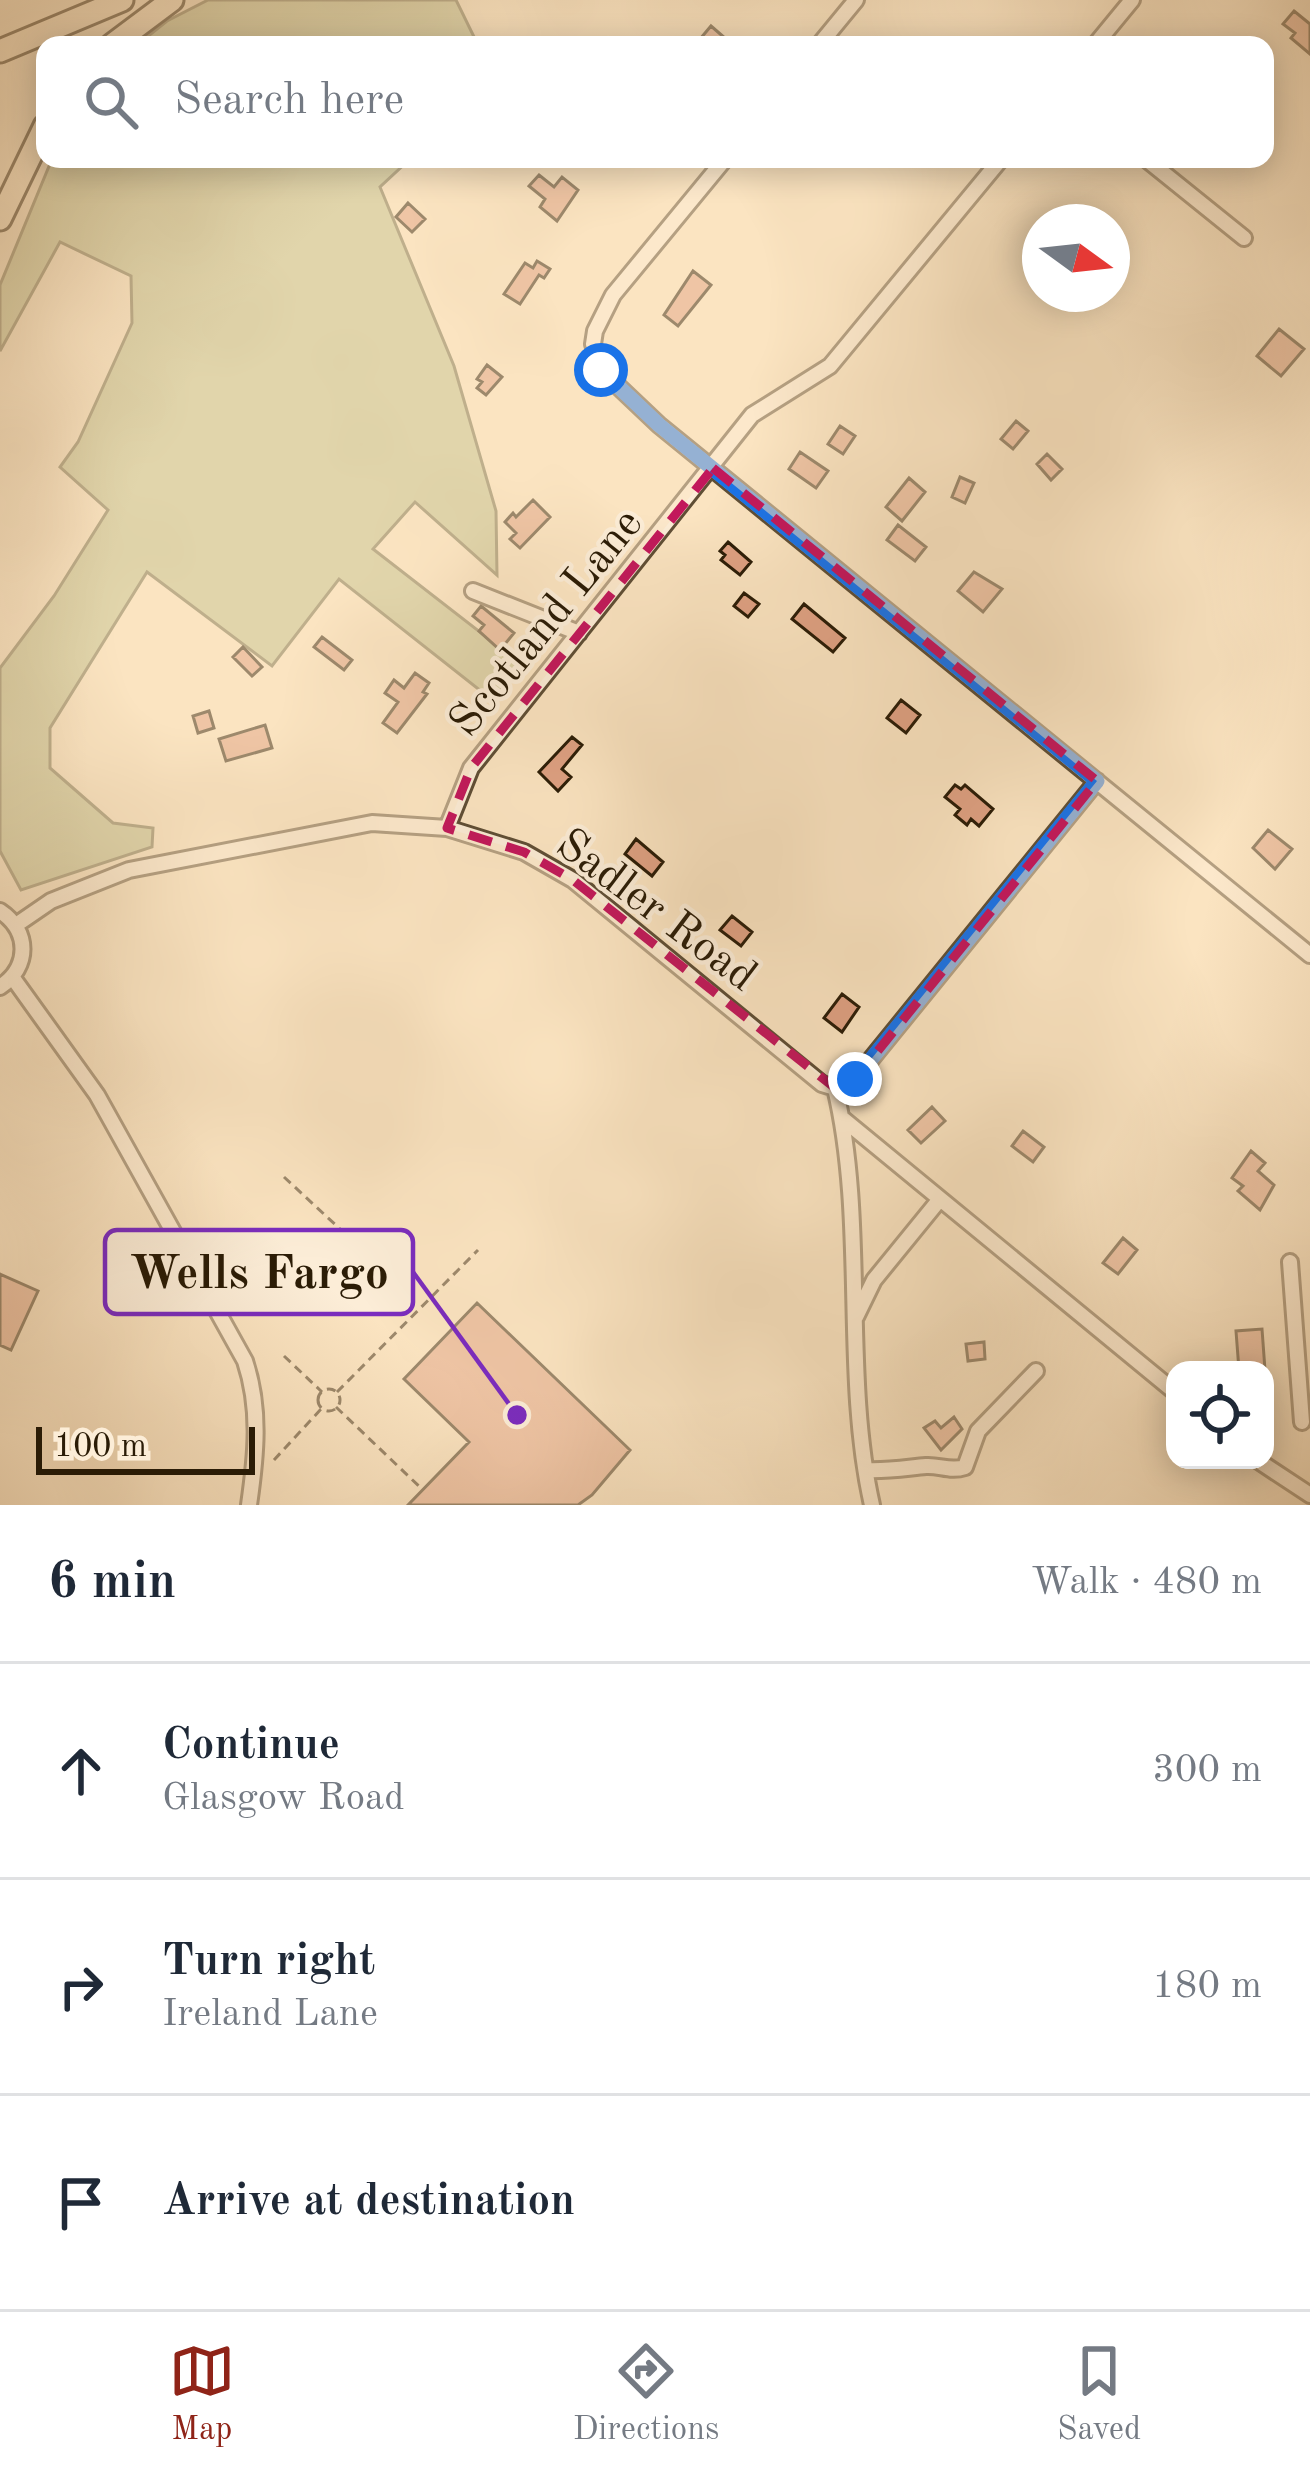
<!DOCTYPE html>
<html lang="en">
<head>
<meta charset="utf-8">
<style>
	body { margin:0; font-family:"Old Standard TT",serif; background:#f2f2f3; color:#1f2937 }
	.controls { position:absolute; right:36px; bottom:36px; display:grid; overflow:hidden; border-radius:24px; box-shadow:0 6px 30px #0003 }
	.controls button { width:108px; height:108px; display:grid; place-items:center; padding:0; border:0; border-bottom:3px solid #e0e1e3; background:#fff; color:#1f2937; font:60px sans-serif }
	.compass { position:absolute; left:1022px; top:204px; width:108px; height:108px; border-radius:50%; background:#fff; box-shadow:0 6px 30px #0003; rotate:105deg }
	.scale { position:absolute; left:36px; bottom:30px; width:219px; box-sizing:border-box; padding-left:12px; border:6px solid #2b1c06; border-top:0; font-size:33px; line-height:42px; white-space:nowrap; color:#2b1c06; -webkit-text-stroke:9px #fcedd7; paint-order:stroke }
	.stop { position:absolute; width:36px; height:36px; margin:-27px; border:9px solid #1a73e8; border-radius:50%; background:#fff }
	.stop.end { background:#1a73e8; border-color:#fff; box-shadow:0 3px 12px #0008 }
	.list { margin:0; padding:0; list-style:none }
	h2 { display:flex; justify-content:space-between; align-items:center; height:156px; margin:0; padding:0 48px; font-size:51px }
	h2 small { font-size:39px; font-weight:400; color:#747a83 }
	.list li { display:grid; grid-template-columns:78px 1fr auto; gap:36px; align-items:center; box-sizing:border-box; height:216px; padding:0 48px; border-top:3px solid #e0e1e3 }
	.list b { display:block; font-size:45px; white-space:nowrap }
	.list p { margin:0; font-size:39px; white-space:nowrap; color:#747a83 }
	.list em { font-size:39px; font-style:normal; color:#747a83 }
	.icon { flex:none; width:66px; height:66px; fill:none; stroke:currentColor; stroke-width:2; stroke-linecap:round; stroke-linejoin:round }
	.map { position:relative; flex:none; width:1310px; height:1505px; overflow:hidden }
	.search { position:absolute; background:#fff; box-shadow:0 6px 30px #0003; left:36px; right:36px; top:36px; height:132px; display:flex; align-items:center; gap:30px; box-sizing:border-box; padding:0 42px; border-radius:24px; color:#747a83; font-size:45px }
	.sheet { height:804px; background:#fff }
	nav { display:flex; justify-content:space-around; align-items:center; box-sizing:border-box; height:168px; border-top:3px solid #e0e1e3; background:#fff; font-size:33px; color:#747a83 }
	nav a { display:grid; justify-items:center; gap:6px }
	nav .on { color:#8f2418 }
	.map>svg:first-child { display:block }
	.green { fill:#c1c391; stroke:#76704c; stroke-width:3 }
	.building { fill:#dfa183; stroke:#2b1c06; stroke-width:3 }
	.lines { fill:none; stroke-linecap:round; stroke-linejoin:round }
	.minor-casing { stroke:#5f4e35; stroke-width:20 }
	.highway-casing { stroke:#2b1c06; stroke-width:27 }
	.path { stroke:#2b1c06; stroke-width:3; stroke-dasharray:9 6; stroke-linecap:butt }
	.minor { stroke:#fcedd7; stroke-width:14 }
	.highway { stroke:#fbe4c1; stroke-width:21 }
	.route { stroke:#1a73e8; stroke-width:15 }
	.marked { fill:none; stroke:#c2185b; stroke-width:9; stroke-dasharray:24 15; stroke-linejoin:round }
	.labels { text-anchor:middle; stroke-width:9; stroke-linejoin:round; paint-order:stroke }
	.street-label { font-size:45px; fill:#2b1c06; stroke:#fcedd7 }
	.leader { fill:none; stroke:#7b2cbf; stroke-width:4.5 }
	.callout-dot { fill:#7b2cbf; stroke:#fcedd7; stroke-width:4.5 }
	.callout { fill:#fcedd7; stroke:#7b2cbf; stroke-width:4.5 }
	.callout-label { font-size:48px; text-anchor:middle; font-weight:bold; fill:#2b1c06 }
</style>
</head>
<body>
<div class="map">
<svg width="1310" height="1505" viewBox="0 0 1310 1505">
	<rect width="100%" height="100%" fill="#fbe4c1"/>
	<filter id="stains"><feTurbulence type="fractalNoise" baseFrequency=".00167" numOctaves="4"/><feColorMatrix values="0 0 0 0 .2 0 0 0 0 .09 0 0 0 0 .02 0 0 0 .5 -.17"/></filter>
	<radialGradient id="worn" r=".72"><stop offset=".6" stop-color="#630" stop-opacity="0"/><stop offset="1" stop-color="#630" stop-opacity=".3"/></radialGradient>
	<!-- green -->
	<path class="green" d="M208 0H456L478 45H137L167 21Z
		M52 159H410L380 187 454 366 496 511 497 575 415 502 373 549 525 667 491 699 339 579 272 666 147 572 50 728V768L113 823 153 828 152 847 21 890 0 851V668L54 596 108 510 60 467 78 442 132 323 131 276 60 242 0 351V285Z"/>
	<!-- building -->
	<path class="building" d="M1294 11 1310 24V54L1291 38 1295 33 1283 24Z
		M711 26 733 45H695Z
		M539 175 554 187 562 177 578 190 557 221 540 207 545 199 529 186Z
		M408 203 425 219 412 232 396 217Z
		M537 261 550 269 544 278 539 275 520 304 504 294 525 263 533 268Z
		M693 271 711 285 678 326 664 315Z
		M1279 329 1304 349 1281 376 1257 356Z
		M487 365 502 377 486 395 477 388 482 382 477 379Z
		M1016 421 1028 431 1013 449 1001 439Z
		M840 426 855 436 843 454 828 444Z
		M800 452 828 471 816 488 789 469Z
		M1047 454 1062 469 1051 480 1037 464Z
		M960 477 974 483 965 503 952 497Z
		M909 478 925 492 902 521 886 507Z
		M533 500 550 517 520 548 510 539 516 533 505 522 513 513 516 517Z
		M898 525 926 547 915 561 887 540Z
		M728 542 751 562 740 575 721 560 725 555 720 551Z
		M974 572 1002 589 983 612 958 591Z
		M744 593 759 604 748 617 734 606Z
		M804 604 845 638 833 652 792 619Z
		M481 606 514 633 500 650 479 631 484 625 473 616Z
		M322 637 352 660 344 670 314 647Z
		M243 647 262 667 252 676 233 657Z
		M415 673 429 683 423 692 427 694 397 733 383 723 398 702 385 693 394 680 404 688Z
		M901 700 920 715 906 733 887 718Z
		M209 711 214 728 198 733 193 716Z
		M265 725 272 748 226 761 219 739Z
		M572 737 582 745 562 769 571 777 558 791 539 772Z
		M955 785 961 789 965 785 993 809 979 826 971 819 967 825 955 815 960 809 945 797Z
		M1268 830 1292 849 1275 869 1253 848Z
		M636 839 663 862 652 876 625 854Z
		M732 916 752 932 741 946 720 930Z
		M842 994 859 1007 842 1032 824 1018Z
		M932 1107 945 1121 921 1143 908 1130Z
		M1023 1131 1044 1147 1033 1162 1012 1146Z
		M1251 1151 1265 1163 1258 1171 1274 1185 1260 1210 1238 1191 1243 1186 1232 1178Z
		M1123 1238 1137 1250 1118 1274 1103 1263Z
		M0 1274 38 1291 11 1350 0 1345Z
		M477 1303 630 1450 592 1495 578 1505H408L469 1442 404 1379Z
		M1262 1329 1265 1370H1239L1236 1331Z
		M984 1342 985 1359 968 1361 966 1344Z
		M954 1417 962 1429 941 1450 924 1428 935 1421 941 1428Z"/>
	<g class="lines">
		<defs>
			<path id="minor" d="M819 45 856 0
				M1095 45 1132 0
				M725 159 613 295 595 331 593 344 601 370 659 425 1310 955
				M1146 159 1244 238
				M473 591 579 633
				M447 828 471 768 752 415 830 366 1001 159
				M0 911C30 931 30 967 0 987
				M16 925 51 901 129 870 372 823 447 828 524 852 573 880 822 1084 835 1088
				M13 978 97 1095 245 1361C261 1409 256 1456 249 1505
				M835 1088C867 1222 842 1372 872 1505
				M835 1088 855 1079 1097 781
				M843 1119 1175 1392
				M1290 1262 1302 1422
				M856 1317 874 1280 940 1199
				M1257 1460 1310 1495
				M866 1470C887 1471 905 1468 926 1466 940 1465 950 1472 965 1467L978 1431 1036 1371"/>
			<path id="highway" d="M112 45 172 0
				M0 51 122 0
				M0 219 45 126"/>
		</defs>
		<!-- minor casing -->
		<use href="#minor" class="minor-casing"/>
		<!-- highway casing -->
		<use href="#highway" class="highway-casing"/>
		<!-- path -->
		<path class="path" d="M284 1177 382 1268
			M284 1356 322 1392
			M318 1400a11 11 0 1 1 22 0a11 11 0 1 1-22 0Z
			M337 1392 478 1250
			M336 1407 423 1490
			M274 1460 322 1408"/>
		<!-- minor -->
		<use href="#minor" class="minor"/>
		<!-- highway -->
		<use href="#highway" class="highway"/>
	</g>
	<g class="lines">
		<!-- route -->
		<path class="route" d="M601 370 659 425 1097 781 855 1079"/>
	</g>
	<!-- marked area -->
	<path d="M0 0H1310V1505H0ZM713 468 1097 781 855 1079 835 1088 573 880 524 852 447 828 471 768Z" fill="#fbe4c1" fill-opacity=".55" fill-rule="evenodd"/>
	<path class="marked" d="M713 468 1097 781 855 1079 835 1088 573 880 524 852 447 828 471 768Z"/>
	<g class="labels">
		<!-- street labels -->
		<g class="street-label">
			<text transform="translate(544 621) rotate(-51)" y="16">Scotland Lane</text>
			<text transform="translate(658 908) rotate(37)" y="16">Sadler Road</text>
		</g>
	</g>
	<!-- callouts -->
	<path class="leader" d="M517 1415L413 1272"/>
	<circle class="callout-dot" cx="517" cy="1415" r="12"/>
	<rect class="callout" x="105" y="1230" width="308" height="84" rx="12"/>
	<g class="callout-label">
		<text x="259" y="1288">Wells Fargo</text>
	</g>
	<rect width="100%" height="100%" filter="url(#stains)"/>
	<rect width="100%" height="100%" fill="url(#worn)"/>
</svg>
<div class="controls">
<button><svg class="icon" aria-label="locate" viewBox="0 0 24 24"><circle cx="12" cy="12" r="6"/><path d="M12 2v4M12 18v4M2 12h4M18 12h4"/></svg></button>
</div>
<svg class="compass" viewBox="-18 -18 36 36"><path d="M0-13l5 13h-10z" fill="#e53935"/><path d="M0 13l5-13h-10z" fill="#747a83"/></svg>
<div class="scale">100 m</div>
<div class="stop" style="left:601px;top:370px"></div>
<div class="stop end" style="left:855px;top:1079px"></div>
<div class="search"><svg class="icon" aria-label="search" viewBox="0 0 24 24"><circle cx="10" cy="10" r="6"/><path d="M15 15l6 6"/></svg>Search here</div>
</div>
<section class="sheet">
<h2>6 min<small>Walk · 480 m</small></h2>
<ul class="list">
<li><svg class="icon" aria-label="ahead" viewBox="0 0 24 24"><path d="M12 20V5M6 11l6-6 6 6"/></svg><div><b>Continue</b><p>Glasgow Road</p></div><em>300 m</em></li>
<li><svg class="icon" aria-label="right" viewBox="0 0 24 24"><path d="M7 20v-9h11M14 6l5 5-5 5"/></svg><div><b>Turn right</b><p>Ireland Lane</p></div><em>180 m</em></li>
<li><svg class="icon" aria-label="arrive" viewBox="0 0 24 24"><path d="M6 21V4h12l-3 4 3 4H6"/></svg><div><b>Arrive at destination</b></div></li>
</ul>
</section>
<nav>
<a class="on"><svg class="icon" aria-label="map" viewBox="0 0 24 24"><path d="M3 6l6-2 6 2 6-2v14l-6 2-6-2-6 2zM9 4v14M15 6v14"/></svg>Map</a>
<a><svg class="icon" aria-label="directions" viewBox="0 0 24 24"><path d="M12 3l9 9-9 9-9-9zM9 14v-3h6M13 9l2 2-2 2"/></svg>Directions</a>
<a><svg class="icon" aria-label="saved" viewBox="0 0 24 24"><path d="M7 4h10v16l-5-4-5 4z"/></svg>Saved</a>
</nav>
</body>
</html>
